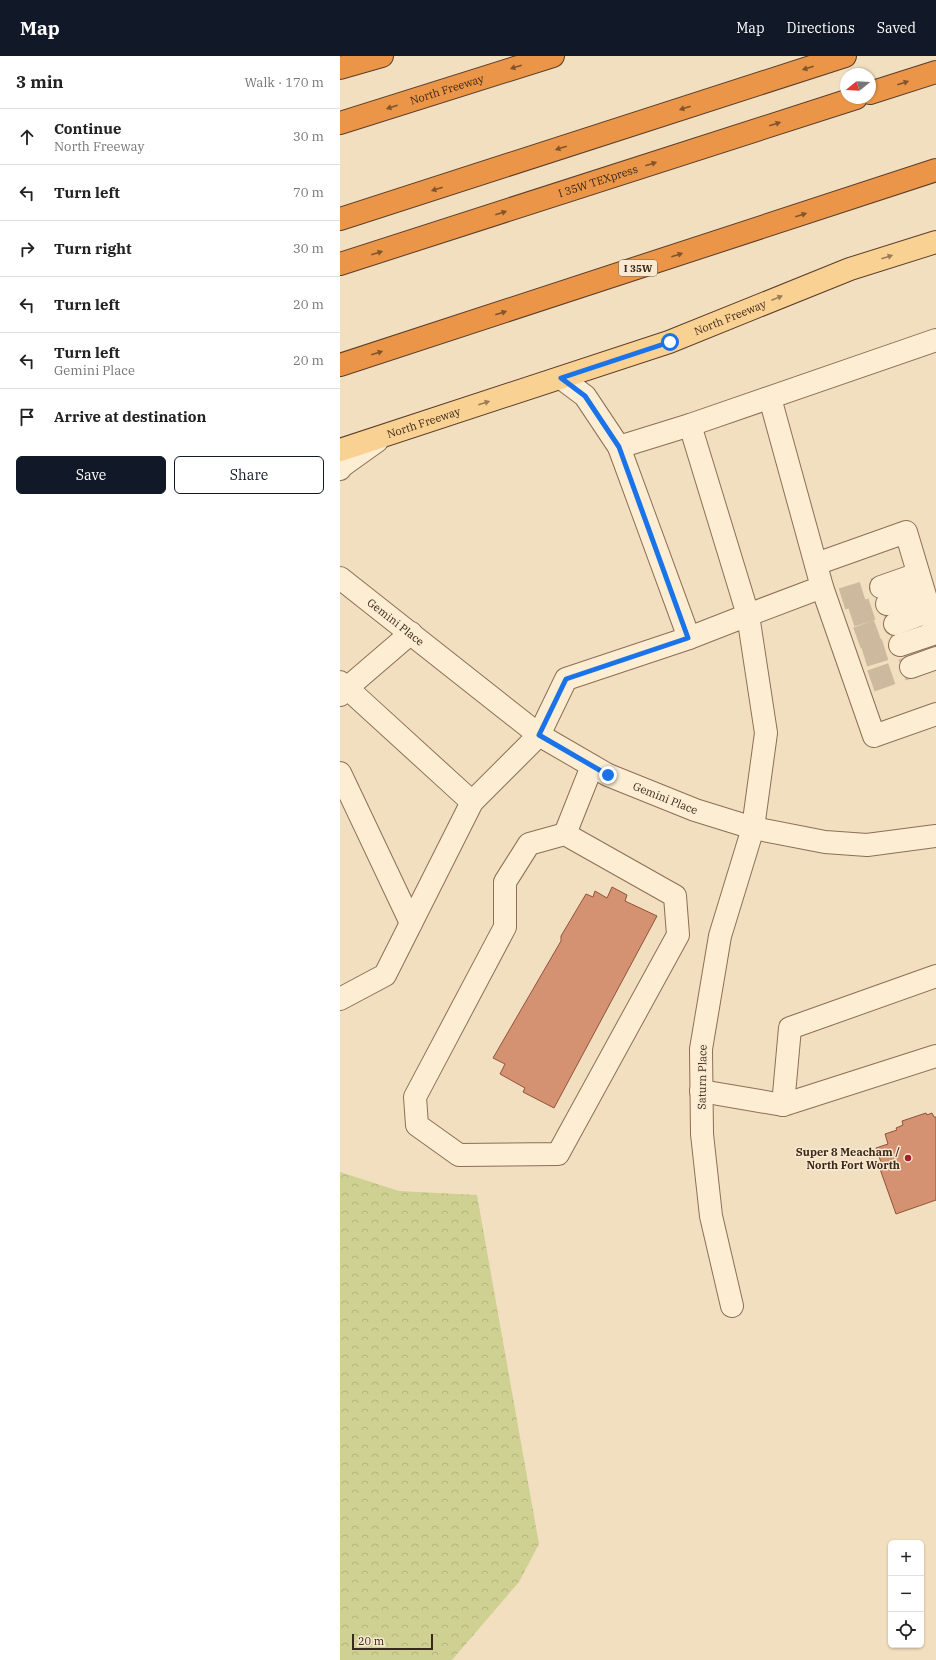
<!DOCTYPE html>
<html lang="en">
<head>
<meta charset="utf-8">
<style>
	body { margin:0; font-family:"IBM Plex Serif",serif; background:#f6f6f6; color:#222 }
	.controls { position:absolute; right:12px; bottom:12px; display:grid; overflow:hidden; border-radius:6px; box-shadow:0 1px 3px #0004 }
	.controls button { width:36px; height:36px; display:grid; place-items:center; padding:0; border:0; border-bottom:1px solid #e0e0e0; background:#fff; color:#222; font:20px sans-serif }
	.compass { position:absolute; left:500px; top:12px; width:36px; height:36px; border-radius:50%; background:#fff; box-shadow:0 1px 3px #0004; rotate:252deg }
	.scale { position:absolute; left:12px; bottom:10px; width:81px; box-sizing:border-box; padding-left:4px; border:2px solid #3b281c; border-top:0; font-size:11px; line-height:14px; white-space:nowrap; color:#3b281c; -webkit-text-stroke:3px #f9e9d0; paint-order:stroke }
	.stop { position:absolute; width:12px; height:12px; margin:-9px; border:3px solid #1a73e8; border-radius:50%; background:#fff }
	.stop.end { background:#1a73e8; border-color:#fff; box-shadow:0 1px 4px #0008 }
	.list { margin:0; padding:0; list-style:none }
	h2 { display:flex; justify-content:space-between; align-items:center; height:52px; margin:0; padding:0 16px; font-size:17px }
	h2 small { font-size:13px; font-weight:400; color:#767676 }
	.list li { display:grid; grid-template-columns:26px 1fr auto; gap:12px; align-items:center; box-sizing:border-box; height:56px; padding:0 16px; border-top:1px solid #e0e0e0 }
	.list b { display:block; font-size:15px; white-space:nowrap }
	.list p { margin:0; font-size:13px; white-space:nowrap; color:#767676 }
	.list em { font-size:13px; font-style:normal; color:#767676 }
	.actions { display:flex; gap:8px; padding:12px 16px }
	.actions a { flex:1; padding:9px 0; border:1px solid #111827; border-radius:6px; text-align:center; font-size:14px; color:#111827 }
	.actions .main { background:#111827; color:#fff }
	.icon { flex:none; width:22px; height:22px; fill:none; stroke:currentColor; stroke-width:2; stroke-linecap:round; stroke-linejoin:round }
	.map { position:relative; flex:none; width:596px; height:1604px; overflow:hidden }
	header { display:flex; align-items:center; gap:24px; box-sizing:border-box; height:56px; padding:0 20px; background:#111827; color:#fff }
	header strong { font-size:19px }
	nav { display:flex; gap:22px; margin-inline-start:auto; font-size:14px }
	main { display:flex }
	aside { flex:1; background:#fff }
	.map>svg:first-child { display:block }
	.forest { fill:url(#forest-crowns) }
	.building { fill:#d49272; stroke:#8e5439 }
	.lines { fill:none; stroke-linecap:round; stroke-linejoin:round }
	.minor-tunnel { stroke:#cdba9e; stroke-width:22; stroke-dasharray:22 11; stroke-linecap:butt }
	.minor-casing { stroke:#8d6e56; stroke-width:24 }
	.major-casing { stroke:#5a3d2b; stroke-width:24 }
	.highway-casing { stroke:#5a3d2b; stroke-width:24 }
	.minor { stroke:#fcedd3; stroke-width:22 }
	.major { stroke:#f9d193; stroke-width:22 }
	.highway { stroke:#ea9547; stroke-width:22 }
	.oneway { fill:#81542d }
	.oneway2 { fill:#9a7c58 }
	.route { stroke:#1a73e8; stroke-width:5 }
	.poi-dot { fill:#a1202b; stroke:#f9e9d0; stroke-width:1.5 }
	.labels { text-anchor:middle; stroke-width:3; stroke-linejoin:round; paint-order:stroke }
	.shield { fill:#f9e9d0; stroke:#746252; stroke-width:1 }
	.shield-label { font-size:10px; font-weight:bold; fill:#3b281c }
	.street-label { font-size:11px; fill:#3b281c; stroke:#f9e9d0 }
	.poi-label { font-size:11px; font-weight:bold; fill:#3b281c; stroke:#f9e9d0; text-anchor:end }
</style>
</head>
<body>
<header>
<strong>Map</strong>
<nav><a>Map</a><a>Directions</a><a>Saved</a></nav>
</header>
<main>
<aside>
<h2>3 min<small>Walk · 170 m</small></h2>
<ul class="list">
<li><svg class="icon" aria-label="ahead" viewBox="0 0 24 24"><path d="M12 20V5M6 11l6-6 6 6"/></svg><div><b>Continue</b><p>North Freeway</p></div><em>30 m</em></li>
<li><svg class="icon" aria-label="left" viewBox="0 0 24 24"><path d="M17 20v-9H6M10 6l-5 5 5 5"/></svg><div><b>Turn left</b></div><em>70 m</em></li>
<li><svg class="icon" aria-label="right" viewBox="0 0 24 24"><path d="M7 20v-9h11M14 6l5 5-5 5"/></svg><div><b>Turn right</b></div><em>30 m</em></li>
<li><svg class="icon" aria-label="left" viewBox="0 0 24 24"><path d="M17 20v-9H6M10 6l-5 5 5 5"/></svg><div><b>Turn left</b></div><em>20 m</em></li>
<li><svg class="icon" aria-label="left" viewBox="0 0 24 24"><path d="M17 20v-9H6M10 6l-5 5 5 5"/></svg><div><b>Turn left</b><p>Gemini Place</p></div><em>20 m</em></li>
<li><svg class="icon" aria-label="arrive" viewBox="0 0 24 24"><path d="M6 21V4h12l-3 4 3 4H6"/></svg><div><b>Arrive at destination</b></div></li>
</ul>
<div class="actions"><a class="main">Save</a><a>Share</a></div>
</aside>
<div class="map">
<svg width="596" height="1604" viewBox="0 0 596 1604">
	<defs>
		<pattern id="forest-crowns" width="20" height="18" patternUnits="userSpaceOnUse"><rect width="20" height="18" fill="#cfd192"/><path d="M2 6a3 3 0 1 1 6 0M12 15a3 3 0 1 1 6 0" fill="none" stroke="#b3b37d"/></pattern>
	</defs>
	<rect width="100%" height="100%" fill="#f2dfbf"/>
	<!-- forest -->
	<path class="forest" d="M0 1116 59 1135 137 1139 199 1488 179 1526 112 1604H0Z"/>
	<!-- building -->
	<path class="building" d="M272 831 287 839 285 845 317 860 214 1052 183 1036 185 1032 160 1018 165 1008 153 1002 221 885V880L246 838 253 841 255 835 267 842Z
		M586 1057 587 1059 592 1057 594 1061H596V1144L556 1158 540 1113 543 1112 536 1092 548 1088 545 1078 557 1074 556 1072 563 1069 562 1065Z"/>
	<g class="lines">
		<!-- minor-tunnel -->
		<path class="minor-tunnel" d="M502 543 541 531
			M511 560 547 548
			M517 582 555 568
			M524 600 560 589
			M531 625 571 611"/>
		<defs>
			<g id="minor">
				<path d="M221 322 245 340 279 391 349 582"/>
				<path d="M350 369 408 559 482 531 430 342"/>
				<path d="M279 391 350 369 596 284"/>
				<path d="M0 413 2 410 37 385"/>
				<path d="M476 508 566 476 596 576"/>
				<path id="s1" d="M0 522 199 679 268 719 355 754 413 772 485 786 527 789 596 780"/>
				<path d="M482 531 534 680 596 658"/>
				<path d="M541 531 578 518"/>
				<path d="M547 548 583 536"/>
				<path d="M555 568 590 555"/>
				<path d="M560 589 596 577"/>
				<path d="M571 611 596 602"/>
				<path d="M0 626 7 632 71 577"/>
				<path d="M0 639 7 632 132 746"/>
				<path d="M0 717 71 867"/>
				<path d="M225 778 335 840 338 879 218 1098 119 1099 77 1069 75 1041 165 871V826L189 788 225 778 252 710"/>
				<path d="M0 943 45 919 132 746 199 679 226 623 349 582 408 559 426 677 413 772 380 880 361 993 362 1078 371 1160 392 1250"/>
				<path d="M361 1035 443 1049 596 1000"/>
				<path d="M443 1049 450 972 596 920"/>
			</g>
			<g id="major">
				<path id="s2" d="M0 394 329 286 510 213 596 186"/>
			</g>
			<g id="highway">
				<path d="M0 12 42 0"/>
				<path d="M530 37 596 16"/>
				<path id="s3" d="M0 67 213 0"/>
				<path d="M0 163 505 0"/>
				<path id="s4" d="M0 208 516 42"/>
				<path d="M0 309 596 114"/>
			</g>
		</defs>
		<!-- minor casing -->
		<use href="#minor" class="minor-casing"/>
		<!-- major casing -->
		<use href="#major" class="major-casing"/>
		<!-- highway casing -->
		<use href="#highway" class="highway-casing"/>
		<!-- minor -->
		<use href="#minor" class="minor"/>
		<!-- major -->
		<use href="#major" class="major"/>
		<!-- highway -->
		<use href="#highway" class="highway"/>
	</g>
	<!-- one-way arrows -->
	<defs><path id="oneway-solid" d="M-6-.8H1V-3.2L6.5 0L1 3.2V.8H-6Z"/></defs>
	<g class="oneway">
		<use href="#oneway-solid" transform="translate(176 11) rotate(162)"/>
		<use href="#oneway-solid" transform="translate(468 12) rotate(162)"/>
		<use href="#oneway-solid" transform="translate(563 27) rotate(-18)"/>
		<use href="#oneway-solid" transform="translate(52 51) rotate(162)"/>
		<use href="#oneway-solid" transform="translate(345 52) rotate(162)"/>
		<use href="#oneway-solid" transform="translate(435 68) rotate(-18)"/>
		<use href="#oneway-solid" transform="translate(221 92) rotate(162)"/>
		<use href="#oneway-solid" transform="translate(311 108) rotate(-18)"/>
		<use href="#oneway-solid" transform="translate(97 133) rotate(162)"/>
		<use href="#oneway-solid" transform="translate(161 157) rotate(-18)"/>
		<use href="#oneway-solid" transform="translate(461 159) rotate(-18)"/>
		<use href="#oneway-solid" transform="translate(37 197) rotate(-17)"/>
		<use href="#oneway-solid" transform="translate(337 199) rotate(-18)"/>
		<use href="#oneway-solid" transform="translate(161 257) rotate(-18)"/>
		<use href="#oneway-solid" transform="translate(37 297) rotate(-18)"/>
	</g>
	<g class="oneway2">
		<use href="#oneway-solid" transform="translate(547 201) rotate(-18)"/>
		<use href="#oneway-solid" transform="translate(437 242) rotate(-22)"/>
		<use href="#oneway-solid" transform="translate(144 347) rotate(-18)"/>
	</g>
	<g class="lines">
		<!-- route -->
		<path class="route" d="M268 719 199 679 226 623 348 582 279 391 245 340 221 322 330 286"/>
	</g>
	<!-- markers -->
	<circle class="poi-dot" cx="568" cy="1102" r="4"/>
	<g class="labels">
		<!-- shield labels -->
		<rect class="shield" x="279" y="204" width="38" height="16" rx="3"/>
		<g class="shield-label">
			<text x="298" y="216">I 35W</text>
		</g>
		<!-- street labels -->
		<g class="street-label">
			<text dy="4" stroke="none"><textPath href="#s3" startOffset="112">North Freeway</textPath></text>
			<text dy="4" stroke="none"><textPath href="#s4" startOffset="271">I 35W TEXpress</textPath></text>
			<text dy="4" stroke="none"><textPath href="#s2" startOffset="412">North Freeway</textPath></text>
			<text dy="4" stroke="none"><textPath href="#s2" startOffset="88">North Freeway</textPath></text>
			<text dy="4" stroke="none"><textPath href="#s1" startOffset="71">Gemini Place</textPath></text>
			<text dy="4" stroke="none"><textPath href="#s1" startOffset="395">Gemini Place</textPath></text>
			<text transform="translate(362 1021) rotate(-89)" y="4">Saturn Place</text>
		</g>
		<!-- poi labels -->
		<g class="poi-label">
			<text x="560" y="1100">Super 8 Meacham /<tspan x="560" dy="13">North Fort Worth</tspan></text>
		</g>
	</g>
</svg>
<div class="controls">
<button>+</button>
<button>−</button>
<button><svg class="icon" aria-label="locate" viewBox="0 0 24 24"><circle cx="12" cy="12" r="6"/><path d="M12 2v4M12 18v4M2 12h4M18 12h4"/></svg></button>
</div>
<svg class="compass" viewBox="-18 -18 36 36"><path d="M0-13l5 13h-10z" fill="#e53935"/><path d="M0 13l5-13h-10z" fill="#767676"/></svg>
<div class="scale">20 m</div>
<div class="stop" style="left:330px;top:286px"></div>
<div class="stop end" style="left:268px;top:719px"></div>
</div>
</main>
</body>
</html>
